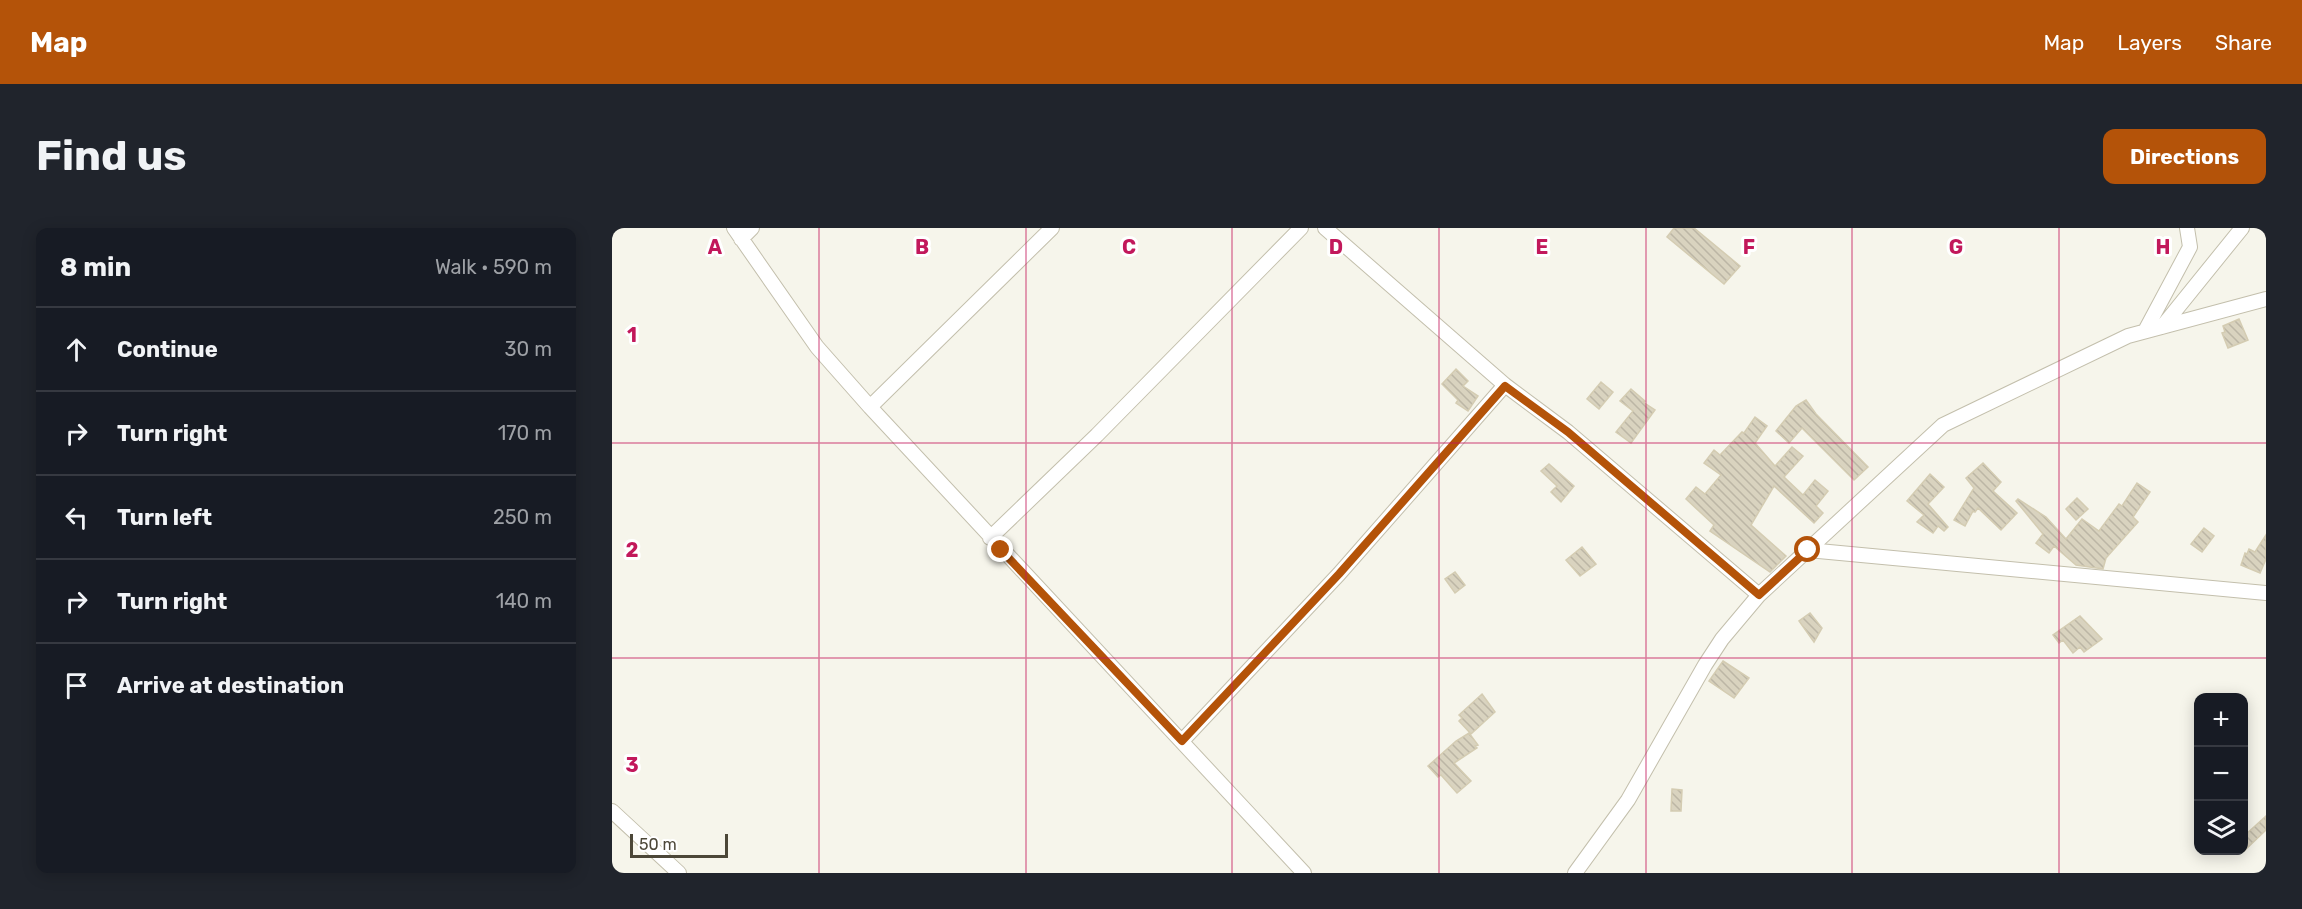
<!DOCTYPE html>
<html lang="en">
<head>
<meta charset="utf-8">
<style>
	body { margin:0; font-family:Rubik,sans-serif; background:#20242c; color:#f1f3f6 }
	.controls { position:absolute; right:18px; bottom:18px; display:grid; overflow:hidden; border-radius:12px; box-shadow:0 3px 15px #0003 }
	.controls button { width:54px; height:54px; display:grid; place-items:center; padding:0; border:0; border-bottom:2px solid #363941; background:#171b24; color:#f1f3f6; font:30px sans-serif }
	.scale { position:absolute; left:18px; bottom:15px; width:98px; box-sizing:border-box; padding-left:6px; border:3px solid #4c4738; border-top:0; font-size:16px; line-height:21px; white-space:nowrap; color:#4c4738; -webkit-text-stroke:4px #fff; paint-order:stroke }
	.stop { position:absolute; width:18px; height:18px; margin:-14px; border:4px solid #b45309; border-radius:50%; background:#fff }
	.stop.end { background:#b45309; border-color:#fff; box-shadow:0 2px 6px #0008 }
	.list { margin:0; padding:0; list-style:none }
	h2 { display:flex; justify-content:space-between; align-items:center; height:78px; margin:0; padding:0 24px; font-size:26px }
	h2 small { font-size:20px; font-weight:400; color:#9ea1a6 }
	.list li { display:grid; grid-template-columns:39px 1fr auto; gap:18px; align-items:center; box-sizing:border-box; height:84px; padding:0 24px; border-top:2px solid #363941 }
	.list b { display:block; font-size:22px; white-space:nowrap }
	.list em { font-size:20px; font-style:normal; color:#9ea1a6 }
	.icon { flex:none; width:33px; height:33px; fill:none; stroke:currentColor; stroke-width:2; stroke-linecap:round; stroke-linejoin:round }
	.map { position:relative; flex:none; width:1654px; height:645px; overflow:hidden; border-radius:12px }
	header { display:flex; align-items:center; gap:36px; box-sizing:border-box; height:84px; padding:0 30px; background:#b45309; color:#fff }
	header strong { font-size:28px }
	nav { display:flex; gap:33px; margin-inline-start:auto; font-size:21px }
	.intro { display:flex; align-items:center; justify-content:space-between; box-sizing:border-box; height:144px; padding:0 36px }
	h1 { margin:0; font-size:42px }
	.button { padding:15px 27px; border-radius:12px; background:#b45309; color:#fff; font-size:21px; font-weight:700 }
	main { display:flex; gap:36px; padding:0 36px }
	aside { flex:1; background:#171b24; border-radius:12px; box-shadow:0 3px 15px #0003 }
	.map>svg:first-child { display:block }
	.building { fill:url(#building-back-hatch); stroke:#d4ccb2; stroke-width:1.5 }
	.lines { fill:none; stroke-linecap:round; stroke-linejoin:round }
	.minor-casing { stroke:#c3bfac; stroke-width:16 }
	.minor { stroke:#fff; stroke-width:14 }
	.route { stroke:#b45309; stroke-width:8 }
	.grid { fill:none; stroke:#c2185b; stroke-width:1.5; stroke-opacity:0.55 }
	.grid-label { font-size:20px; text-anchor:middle; font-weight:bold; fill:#c2185b; stroke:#fff; stroke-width:6; stroke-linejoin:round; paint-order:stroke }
</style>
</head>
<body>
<header>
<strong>Map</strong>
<nav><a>Map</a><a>Layers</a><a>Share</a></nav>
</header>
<div class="intro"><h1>Find us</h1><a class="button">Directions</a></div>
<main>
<aside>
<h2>8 min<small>Walk · 590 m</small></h2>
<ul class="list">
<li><svg class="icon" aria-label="ahead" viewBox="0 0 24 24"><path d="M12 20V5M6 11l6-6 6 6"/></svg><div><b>Continue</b></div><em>30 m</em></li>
<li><svg class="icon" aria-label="right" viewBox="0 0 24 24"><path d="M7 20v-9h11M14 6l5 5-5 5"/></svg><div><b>Turn right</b></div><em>170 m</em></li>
<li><svg class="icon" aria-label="left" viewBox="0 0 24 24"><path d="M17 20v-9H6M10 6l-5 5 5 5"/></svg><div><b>Turn left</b></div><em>250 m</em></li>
<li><svg class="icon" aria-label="right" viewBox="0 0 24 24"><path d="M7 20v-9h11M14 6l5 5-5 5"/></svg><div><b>Turn right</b></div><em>140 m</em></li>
<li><svg class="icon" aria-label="arrive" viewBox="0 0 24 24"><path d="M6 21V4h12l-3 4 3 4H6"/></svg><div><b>Arrive at destination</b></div></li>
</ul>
</aside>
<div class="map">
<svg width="1654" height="645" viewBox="0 0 1654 645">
	<defs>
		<pattern id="building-back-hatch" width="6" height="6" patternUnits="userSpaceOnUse" patternTransform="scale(1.5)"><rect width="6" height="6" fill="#d9d3bf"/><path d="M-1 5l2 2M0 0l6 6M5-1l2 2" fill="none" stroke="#bcb6a5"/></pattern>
	</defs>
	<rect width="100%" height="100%" fill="#f6f5eb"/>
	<!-- building -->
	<path class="building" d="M1062 0H1082L1128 38 1112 56 1055 9Z
		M1627 91 1636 112 1616 120 1610 105 1613 104 1611 98Z
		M844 141 856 153 851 158 866 168 856 183 844 175 846 172 830 156Z
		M989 154 1001 164 987 181 975 171Z
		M1019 161 1033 173 1031 174 1043 182 1019 215 1004 204 1021 183 1008 173Z
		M1194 172 1204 186 1256 239 1242 252 1190 200 1177 215 1164 203 1184 178Z
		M1143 189 1155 198 1143 215 1163 238 1180 219 1191 228 1172 249 1191 267 1203 252 1216 263 1204 278 1211 285 1202 295 1162 258 1139 297 1174 328 1158 344 1098 303 1102 297 1074 271 1084 259 1093 266 1109 247 1092 235 1102 222 1108 227 1130 204 1132 205Z
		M1371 235 1389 254 1381 263 1405 285 1389 302 1366 280 1363 284 1361 283 1353 298 1342 292 1362 260 1354 250Z
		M937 236 962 258 949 274 939 264 945 258 929 243Z
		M1318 246 1332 259 1316 276 1336 299 1332 303 1326 298 1321 305 1305 294 1312 287 1295 273Z
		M1525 255 1538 264 1521 289 1526 294 1494 330 1491 341 1464 337 1442 318 1437 325 1424 315 1431 306 1404 273 1406 271 1434 289 1454 311 1470 291 1487 303 1507 276 1510 278Z
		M1465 270 1476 281 1464 292 1454 281Z
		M1592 300 1602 308 1590 324 1579 316Z
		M1654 307V331L1648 345 1629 337 1633 325 1635 326 1637 321 1643 324Z
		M970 319 984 336 968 348 954 332Z
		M843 344 853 357 843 365 833 351Z
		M1198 385 1210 400 1202 414 1187 393Z
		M1468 388 1490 411 1472 424 1468 419 1461 425 1451 412 1447 415 1441 407Z
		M1111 433 1137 450 1122 470 1097 453Z
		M870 466 883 484 859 506 847 493 850 490 847 487Z
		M857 505 866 517 863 518 865 520 842 535 859 553 845 565 829 547 826 549 816 538 844 513Z
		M1060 561 1070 562 1069 583H1059Z
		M1654 588V602L1632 623V608Z"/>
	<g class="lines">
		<defs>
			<path id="minor" d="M122 0 205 119 258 179 692 645
				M713 0 893 157 956 204 1147 367
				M129 11 140 0
				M1550 99 1630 0
				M1533 103 1578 19 1575 0
				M258 179 440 0
				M378 310 485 207 689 0
				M1196 322 1654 365
				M570 513 727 346 893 157
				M0 583 67 645
				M963 645 1016 572 1093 437 1110 411 1147 367 1331 197 1516 108 1654 71"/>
		</defs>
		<!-- minor casing -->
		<use href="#minor" class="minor-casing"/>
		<!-- minor -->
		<use href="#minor" class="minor"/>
	</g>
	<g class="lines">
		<!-- route -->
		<path class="route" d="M389 322 570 513 727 346 893 158 956 204 1147 367 1196 322"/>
	</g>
	<!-- grid -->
	<path class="grid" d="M207 0V645M414 0V645M620 0V645M827 0V645M1034 0V645M1240 0V645M1447 0V645M0 215H1654M0 430H1654"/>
	<g class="grid-label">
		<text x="103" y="26">A</text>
		<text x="310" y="26">B</text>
		<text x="517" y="26">C</text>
		<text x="724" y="26">D</text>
		<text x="930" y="26">E</text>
		<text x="1137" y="26">F</text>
		<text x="1344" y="26">G</text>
		<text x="1551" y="26">H</text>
		<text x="20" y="114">1</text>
		<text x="20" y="329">2</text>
		<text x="20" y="544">3</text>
	</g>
</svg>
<div class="controls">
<button>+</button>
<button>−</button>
<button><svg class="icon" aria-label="layers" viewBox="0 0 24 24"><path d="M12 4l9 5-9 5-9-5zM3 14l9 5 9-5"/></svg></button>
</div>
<div class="scale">50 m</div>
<div class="stop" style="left:1196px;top:322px"></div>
<div class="stop end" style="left:389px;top:322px"></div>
</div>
</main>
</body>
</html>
